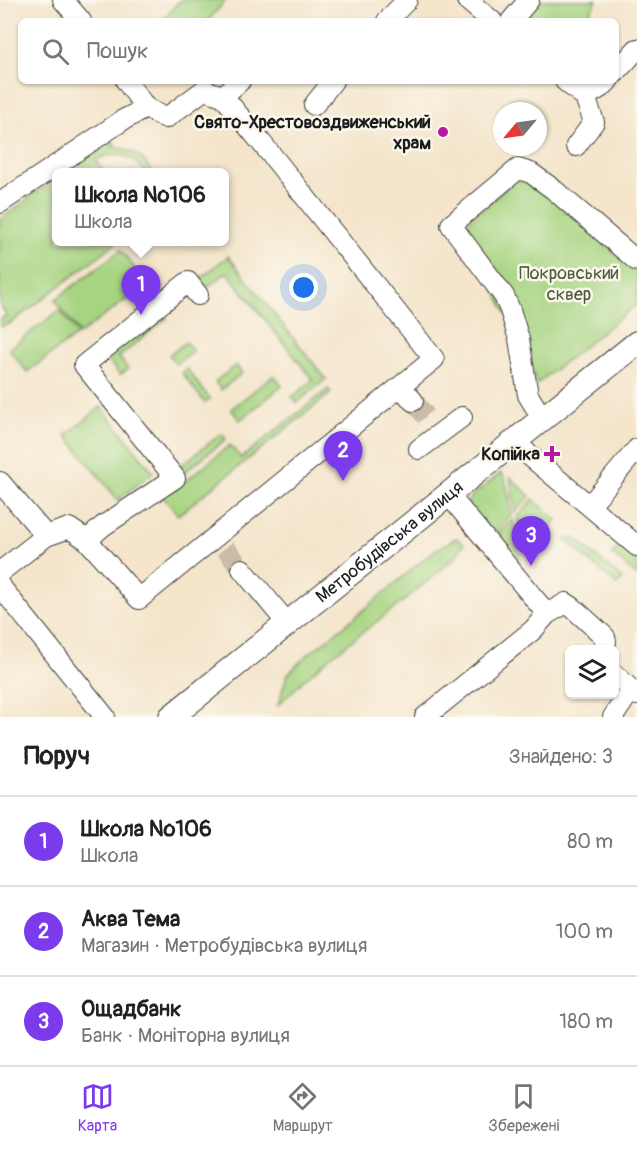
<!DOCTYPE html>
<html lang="uk">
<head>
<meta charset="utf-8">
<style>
	body { margin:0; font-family:Pangolin,sans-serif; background:#f6f6f6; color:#222 }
	.controls { position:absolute; right:18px; bottom:18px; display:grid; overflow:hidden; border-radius:9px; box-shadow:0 2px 4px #0004 }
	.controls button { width:54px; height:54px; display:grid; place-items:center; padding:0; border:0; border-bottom:2px solid #e0e0e0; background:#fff; color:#222; font:30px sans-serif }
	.compass { position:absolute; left:493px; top:102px; width:54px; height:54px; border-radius:50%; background:#fff; box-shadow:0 2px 4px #0004; rotate:241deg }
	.you { position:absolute; left:304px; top:288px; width:21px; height:21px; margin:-15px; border:4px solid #fff; border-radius:50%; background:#1a73e8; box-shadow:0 0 0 9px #1a73e833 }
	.badge { display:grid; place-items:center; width:39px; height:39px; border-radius:50%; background:#7c3aed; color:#fff; font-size:20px; font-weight:700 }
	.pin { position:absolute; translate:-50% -50px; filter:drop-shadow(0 2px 3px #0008) }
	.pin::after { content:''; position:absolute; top:32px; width:21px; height:18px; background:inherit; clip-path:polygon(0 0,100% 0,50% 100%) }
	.popup { position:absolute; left:52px; top:168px; width:177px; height:78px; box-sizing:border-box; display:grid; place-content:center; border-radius:9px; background:#fff; filter:drop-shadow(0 2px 4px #0005); font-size:20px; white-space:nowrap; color:#767676 }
	.popup b { font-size:22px; color:#222 }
	.popup::after { content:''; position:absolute; left:50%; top:100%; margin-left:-12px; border:12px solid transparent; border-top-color:#fff }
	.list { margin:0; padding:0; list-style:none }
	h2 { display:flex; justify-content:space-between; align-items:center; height:78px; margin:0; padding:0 24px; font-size:26px }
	h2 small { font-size:20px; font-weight:400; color:#767676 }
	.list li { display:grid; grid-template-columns:39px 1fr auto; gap:18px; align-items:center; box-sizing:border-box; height:90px; padding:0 24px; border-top:2px solid #e0e0e0 }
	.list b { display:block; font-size:22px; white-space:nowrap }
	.list p { margin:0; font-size:20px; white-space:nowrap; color:#767676 }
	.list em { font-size:20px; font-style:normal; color:#767676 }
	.icon { flex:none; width:33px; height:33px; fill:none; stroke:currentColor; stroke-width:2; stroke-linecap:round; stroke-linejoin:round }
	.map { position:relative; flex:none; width:637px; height:717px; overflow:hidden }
	.search { position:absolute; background:#fff; box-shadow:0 2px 4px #0004; left:18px; right:18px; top:18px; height:66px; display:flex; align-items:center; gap:15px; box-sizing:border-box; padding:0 21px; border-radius:9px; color:#767676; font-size:22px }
	.sheet { height:348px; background:#fff }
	nav { display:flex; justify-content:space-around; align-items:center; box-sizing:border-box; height:84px; border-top:2px solid #e0e0e0; background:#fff; font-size:16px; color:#767676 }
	nav a { display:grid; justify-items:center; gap:3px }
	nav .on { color:#7c3aed }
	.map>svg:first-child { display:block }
	.green { fill:#a6d481; stroke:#61784e; stroke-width:1.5 }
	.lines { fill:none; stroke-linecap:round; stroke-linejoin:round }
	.minor-tunnel { stroke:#c9bda8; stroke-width:20; stroke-dasharray:20 10; stroke-linecap:butt }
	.minor-casing { stroke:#3c3a36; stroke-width:22 }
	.major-casing { stroke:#3c3a36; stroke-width:26 }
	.minor { stroke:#fff; stroke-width:20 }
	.major { stroke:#fff; stroke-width:24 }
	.poi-dot { fill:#b5179e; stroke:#fbf7ec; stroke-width:2 }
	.labels { text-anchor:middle; stroke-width:5; stroke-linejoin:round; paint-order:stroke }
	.poi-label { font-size:18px; font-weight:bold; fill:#1c1c1c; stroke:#fbf7ec; text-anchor:end }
	.park-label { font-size:18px; fill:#4c5c3f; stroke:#fbf7ec }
	.street-label { font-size:18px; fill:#1c1c1c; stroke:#fbf7ec }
</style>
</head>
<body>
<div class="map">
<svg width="637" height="717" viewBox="0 0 637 717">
	<rect width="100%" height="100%" fill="#fbf7ec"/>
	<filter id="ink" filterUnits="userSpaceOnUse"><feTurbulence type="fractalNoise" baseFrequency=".0167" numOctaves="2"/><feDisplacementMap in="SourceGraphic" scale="12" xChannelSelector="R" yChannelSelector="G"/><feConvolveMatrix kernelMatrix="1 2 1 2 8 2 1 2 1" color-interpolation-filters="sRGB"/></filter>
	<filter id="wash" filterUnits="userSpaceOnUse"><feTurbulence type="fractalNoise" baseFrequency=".008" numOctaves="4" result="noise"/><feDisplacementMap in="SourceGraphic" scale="24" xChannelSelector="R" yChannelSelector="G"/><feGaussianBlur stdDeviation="1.35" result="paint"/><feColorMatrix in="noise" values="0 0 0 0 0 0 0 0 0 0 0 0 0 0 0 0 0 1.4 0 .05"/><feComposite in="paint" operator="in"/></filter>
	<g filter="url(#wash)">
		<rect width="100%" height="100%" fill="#f4e5cb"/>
		<!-- green -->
		<path class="green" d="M180 0H226L208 21H164L163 20Z
			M539 0H597L585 21H520Z
			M109 137 115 145 112 147C130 148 144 157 152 172H145C133 156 113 148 96 161L104 172H63Z
			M523 174 637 272V304L537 384 529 359 464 227 465 224Z
			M57 177V242H117L11 323 0 327V319L7 316 0 306V220Z
			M121 250 147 284 80 334 55 300Z
			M228 256 326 379 297 403 292 397 313 380 227 272 204 290 197 281Z
			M160 309 167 318 119 357 128 369 120 375 109 362V349Z
			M60 310 78 334 27 372 9 349Z
			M186 342 193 351 176 364 169 355Z
			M236 365 242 373 221 390 215 382Z
			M187 369 210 399 205 403 182 373Z
			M274 375 282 386 240 420 231 409Z
			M328 389 331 393 178 515 159 492 174 490 230 445 241 458Z
			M101 407 153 472 118 500 66 435Z
			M221 434 226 439 183 473 179 467Z
			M501 473 505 479 512 513 493 536 468 505V502L472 496Z
			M510 477 530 496 515 512Z
			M533 499 557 520 525 555 517 518Z
			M513 519 520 559 519 565 495 538Z
			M456 538 464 544 455 558 401 603 329 658 305 679 278 705 287 675 305 657 359 614 435 550Z
			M575 538 622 579 617 585 565 540Z
			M622 543 637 557V576L612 554Z"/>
	</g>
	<g filter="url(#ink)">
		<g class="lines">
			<!-- minor-tunnel -->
			<path class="minor-tunnel" d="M413 401 431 422
				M225 548 242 569"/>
			<defs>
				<path id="minor" d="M63 0 81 21
					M467 0 492 21
					M387 21 407 0
					M511 21 529 0
					M616 72 637 49
					M126 81 146 108 166 118 204 90 223 96
					M565 81 585 97 594 122 576 146
					M585 97 603 86 608 81
					M314 105 333 81
					M0 203 123 120 146 108
					M401 387 413 401
					M542 418 528 395 519 339 510 310 504 296 451 225 518 169 531 173 553 189 637 261
					M515 441 530 456 637 546
					M419 449 462 417
					M0 482 46 536
					M448 494 547 614 566 603 572 607 605 637 606 642 603 650
					M590 505 637 449
					M87 540 103 526 175 478 84 365 188 282 198 295
					M242 569 287 623
					M0 572 46 536 69 528 87 540 139 599 434 359 278 163 223 96 240 81
					M0 586 105 717
					M614 674 637 695
					M425 717 533 630 547 614
					M613 717 631 690"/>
				<g id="major">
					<path id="s1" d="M171 717 637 343"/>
				</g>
			</defs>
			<!-- minor casing -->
			<use href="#minor" class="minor-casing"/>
			<!-- major casing -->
			<use href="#major" class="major-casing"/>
			<!-- minor -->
			<use href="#minor" class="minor"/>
			<!-- major -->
			<use href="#major" class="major"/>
		</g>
	</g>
	<!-- markers -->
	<g class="poi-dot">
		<circle cx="443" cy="132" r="6"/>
		<path d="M549 445h6v6h6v6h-6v6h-6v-6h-6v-6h6z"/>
	</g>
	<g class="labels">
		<!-- poi labels -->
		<g class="poi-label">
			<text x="431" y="128">Свято-Хрестовоздвиженський<tspan x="431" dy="21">храм</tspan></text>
			<text x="540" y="460">Копійка</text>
		</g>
		<!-- park labels -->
		<g class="park-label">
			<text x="569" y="279">Покровський<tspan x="569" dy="21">сквер</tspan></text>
		</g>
		<!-- street labels -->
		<g class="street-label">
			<text dy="6" stroke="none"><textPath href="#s1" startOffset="280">Метробудівська вулиця</textPath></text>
		</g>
	</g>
</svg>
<div class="controls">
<button><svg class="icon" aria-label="layers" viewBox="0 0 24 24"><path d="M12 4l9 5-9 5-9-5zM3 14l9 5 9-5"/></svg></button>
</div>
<svg class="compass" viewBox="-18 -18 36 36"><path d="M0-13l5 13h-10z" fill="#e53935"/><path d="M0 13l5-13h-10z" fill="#767676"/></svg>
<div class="you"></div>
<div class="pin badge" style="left:141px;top:315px">1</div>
<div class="popup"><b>Школа №106</b>Школа</div>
<div class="pin badge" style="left:343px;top:481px">2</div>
<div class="pin badge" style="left:531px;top:566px">3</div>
<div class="search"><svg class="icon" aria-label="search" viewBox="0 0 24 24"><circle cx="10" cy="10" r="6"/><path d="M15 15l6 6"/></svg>Пошук</div>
</div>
<section class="sheet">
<h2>Поруч<small>Знайдено: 3</small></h2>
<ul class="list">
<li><span class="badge">1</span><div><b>Школа №106</b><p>Школа</p></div><em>80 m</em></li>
<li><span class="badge">2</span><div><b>Аква Тема</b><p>Магазин · Метробудівська вулиця</p></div><em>100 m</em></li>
<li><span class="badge">3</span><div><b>Ощадбанк</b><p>Банк · Моніторна вулиця</p></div><em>180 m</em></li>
</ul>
</section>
<nav>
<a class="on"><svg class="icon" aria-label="map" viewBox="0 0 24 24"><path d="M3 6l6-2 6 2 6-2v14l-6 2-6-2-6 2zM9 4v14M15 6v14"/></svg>Карта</a>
<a><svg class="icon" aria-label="directions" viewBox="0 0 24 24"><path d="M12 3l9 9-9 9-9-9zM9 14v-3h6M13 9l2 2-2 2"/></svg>Маршрут</a>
<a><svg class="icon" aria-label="saved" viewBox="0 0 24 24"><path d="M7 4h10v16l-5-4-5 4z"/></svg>Збережені</a>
</nav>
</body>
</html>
